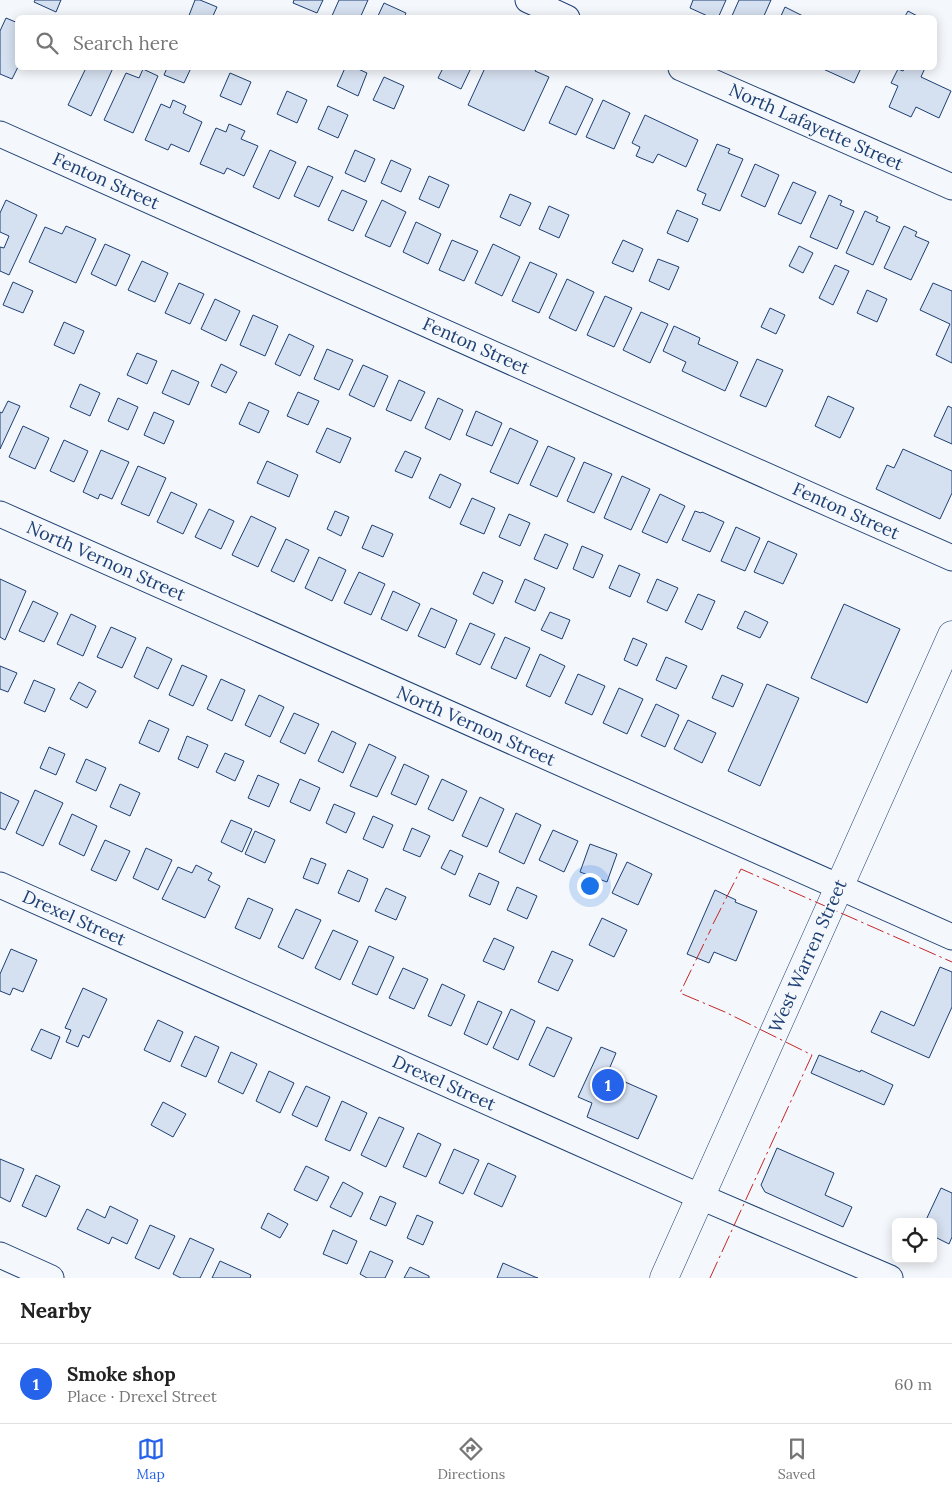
<!DOCTYPE html>
<html lang="en">
<head>
<meta charset="utf-8">
<style>
	body { margin:0; font-family:Lora,serif; background:#f2f2f2; color:#222 }
	.controls { position:absolute; right:15px; bottom:15px; display:grid; overflow:hidden; border-radius:8px; box-shadow:0 2px 12px #0003 }
	.controls button { width:45px; height:45px; display:grid; place-items:center; padding:0; border:0; border-bottom:1px solid #e0e0e0; background:#fff; color:#222; font:25px sans-serif }
	.you { position:absolute; left:589px; top:885px; width:18px; height:18px; margin:-12px; border:4px solid #fff; border-radius:50%; background:#1a73e8; box-shadow:0 0 0 8px #1a73e833 }
	.badge { display:grid; place-items:center; width:32px; height:32px; border-radius:50%; background:#2563eb; color:#fff; font-size:16px; font-weight:700 }
	.pin { position:absolute; translate:-50% -50%; border:2px solid #fff; box-shadow:0 1px 5px #0006 }
	.list { margin:0; padding:0; list-style:none }
	h2 { display:flex; justify-content:space-between; align-items:center; height:65px; margin:0; padding:0 20px; font-size:21px }
	h2 small { font-size:16px; font-weight:400; color:#767676 }
	.list li { display:grid; grid-template-columns:32px 1fr auto; gap:15px; align-items:center; box-sizing:border-box; height:80px; padding:0 20px; border-top:1px solid #e0e0e0 }
	.list b { display:block; font-size:19px; white-space:nowrap }
	.list p { margin:0; font-size:16px; white-space:nowrap; color:#767676 }
	.list em { font-size:16px; font-style:normal; color:#767676 }
	.icon { flex:none; width:28px; height:28px; fill:none; stroke:currentColor; stroke-width:2; stroke-linecap:round; stroke-linejoin:round }
	.map { position:relative; flex:none; width:952px; height:1278px; overflow:hidden }
	.search { position:absolute; background:#fff; box-shadow:0 2px 12px #0003; left:15px; right:15px; top:15px; height:55px; display:flex; align-items:center; gap:12px; box-sizing:border-box; padding:0 18px; border-radius:8px; color:#767676; font-size:19px }
	.sheet { height:145px; background:#fff }
	nav { display:flex; justify-content:space-around; align-items:center; box-sizing:border-box; height:70px; border-top:1px solid #e0e0e0; background:#fff; font-size:14px; color:#767676 }
	nav a { display:grid; justify-items:center; gap:2px }
	nav .on { color:#2563eb }
	.map>svg:first-child { display:block }
	.building { fill:#d5e0f0; stroke:#1d3f73 }
	.lines { fill:none; stroke-linecap:round; stroke-linejoin:round }
	.minor-casing { stroke:#1d3f73; stroke-width:27 }
	.major-casing { stroke:#1d3f73; stroke-width:29 }
	.minor { stroke:#f4f7fb; stroke-width:25 }
	.major { stroke:#f4f7fb; stroke-width:28 }
	.power { stroke:#c62828; stroke-width:1; stroke-dasharray:18 4 2.5 4; stroke-linecap:butt }
	.labels { text-anchor:middle; stroke-width:4; stroke-linejoin:round; paint-order:stroke }
	.street-label { font-size:18px; fill:#1d3f73; stroke:#f4f7fb }
</style>
</head>
<body>
<div class="map">
<svg width="952" height="1278" viewBox="0 0 952 1278">
	<rect width="100%" height="100%" fill="#f4f7fb"/>
	<!-- building -->
	<path class="building" d="M35 0H61L56 12 34 2Z
		M195 0H200L217 7 212 18H188Z
		M294 0H323L317 13 293 3Z
		M339 0H368L360 18H331Z
		M693 0H726L718 18H712L690 8Z
		M739 0H771L763 18H731Z
		M384 3 406 13 404 18H377Z
		M785 7 807 18H780Z
		M908 11 921 18H904Z
		M6 18 18 23V67L12 79 0 74V31Z
		M86 68H113L91 116 68 105Z
		M167 68H191L184 83 164 75Z
		M345 68H356L367 73 358 96 337 86Z
		M443 68H471L461 89 438 78Z
		M485 68H537L535 71 549 77 524 131 468 105Z
		M821 68H861L854 83Z
		M905 68H925L921 77 951 91 939 118 916 107 911 117 889 107 898 86 891 83 898 69 903 71Z
		M143 69 158 76 133 133 104 120 126 73 139 78Z
		M230 73 251 82 241 105 220 96Z
		M384 77 404 86 394 109 373 100Z
		M566 86 593 99 576 135 549 123Z
		M287 91 307 100 297 123 277 114Z
		M173 100 186 106 183 113 202 122 189 152 171 144 168 150 145 140 161 104 170 108Z
		M603 100 630 113 614 149 586 137Z
		M328 106 348 115 338 138 318 129Z
		M645 115 698 140 686 167 658 154 653 163 636 156 640 147 632 143Z
		M229 124 245 131 241 139 258 146 244 176 227 168 224 174 200 164 216 128 226 132Z
		M717 144 730 149 728 153 743 159 720 211 702 204 706 194 697 190Z
		M270 150 296 162 279 199 253 187Z
		M355 150 375 159 365 182 345 173Z
		M391 160 411 169 401 192 381 183Z
		M755 164 779 175 765 207 741 196Z
		M308 166 333 177 319 207 294 196Z
		M429 176 449 185 439 208 419 199Z
		M793 182 816 192 801 224 778 214Z
		M342 190 367 201 353 231 328 220Z
		M510 194 531 203 520 226 500 217Z
		M829 195 842 201 840 205 854 211 837 249 810 237Z
		M6 200 37 215 9 275 0 271V247L4 248 9 236 0 232V213Z
		M382 200 406 212 390 247 365 236Z
		M549 206 569 215 559 238 539 229Z
		M677 210 698 219 688 242 667 233Z
		M865 211 878 217 876 221 890 227 873 265 846 253Z
		M416 222 441 234 428 264 403 252Z
		M66 226 96 239 76 283 29 262 45 227 62 234Z
		M904 226 917 232 915 236 929 242 911 280 884 268Z
		M452 240 478 251 464 281 439 270Z
		M623 240 643 249 633 272 612 263Z
		M105 244 130 255 116 286 91 274Z
		M493 244 520 257 502 296 475 283Z
		M799 246 813 253 803 273 789 266Z
		M658 259 679 267 669 290 649 281Z
		M142 261 168 273 155 302 128 290Z
		M530 262 557 274 539 313 512 301Z
		M835 265 849 271 833 305 819 298Z
		M567 279 594 292 576 331 549 318Z
		M13 282 33 291 23 313 3 305Z
		M179 283 204 294 190 324 165 313Z
		M933 283 952 291V363L936 355 950 324 920 310Z
		M867 290 887 299 877 322 857 313Z
		M605 296 632 308 614 347 587 335Z
		M215 299 240 311 226 341 201 329Z
		M770 308 785 315 776 334 761 327Z
		M641 312 668 324 650 363 623 350Z
		M253 315 278 326 265 356 240 345Z
		M64 322 84 331 74 354 54 345Z
		M674 326 700 338 698 344 738 362 725 391 682 371 686 362 663 351Z
		M289 334 314 346 300 376 275 364Z
		M327 349 353 360 339 390 314 379Z
		M137 353 157 361 147 384 127 375Z
		M757 359 783 370 766 407 740 396Z
		M221 364 237 372 226 393 211 386Z
		M363 365 388 376 374 407 349 395Z
		M172 370 199 382 189 405 162 393Z
		M399 380 425 392 411 421 386 410Z
		M80 384 100 393 90 416 70 407Z
		M298 392 319 401 308 425 287 416Z
		M828 396 854 408 840 438 815 426Z
		M118 398 138 407 128 430 108 421Z
		M438 398 463 410 450 440 425 428Z
		M8 401 20 406 0 449V412L2 413Z
		M249 402 269 411 259 433 239 424Z
		M948 406 952 408V444L934 436Z
		M476 411 502 423 492 446 466 435Z
		M154 412 174 421 164 444 144 435Z
		M23 426 49 438 35 469 9 457Z
		M327 428 351 438 340 463 316 452Z
		M510 428 538 441 518 484 490 472Z
		M64 440 88 451 74 482 50 471Z
		M548 446 575 458 557 497 530 485Z
		M903 449 952 471V493L940 519 876 489 887 465 894 468Z
		M101 450 129 462 112 499 100 494 98 499 83 492Z
		M405 451 421 458 412 478 395 471Z
		M267 461 298 475 289 497 257 483Z
		M584 462 612 474 594 513 567 501Z
		M138 466 166 478 149 516 121 504Z
		M440 474 461 484 450 508 429 498Z
		M622 476 650 489 631 530 604 518Z
		M171 492 197 504 183 534 157 522Z
		M660 494 685 506 667 543 642 532Z
		M472 498 495 508 484 534 460 524Z
		M209 509 234 521 221 549 195 537Z
		M335 511 349 517 341 536 327 529Z
		M695 511 701 513 702 512 724 522 710 552 682 540Z
		M509 514 530 523 520 546 499 537Z
		M251 516 276 528 258 567 232 555Z
		M372 525 393 534 383 557 362 548Z
		M736 527 760 538 745 571 721 561Z
		M545 534 568 544 557 569 534 559Z
		M286 539 309 550 294 582 271 571Z
		M768 541 797 554 783 584 754 572Z
		M582 546 603 555 593 578 573 569Z
		M319 557 346 570 332 601 305 588Z
		M619 565 640 574 630 597 609 588Z
		M359 572 385 584 371 615 344 603Z
		M483 572 503 581 493 604 473 594Z
		M0 579 26 591 5 640 0 637Z
		M525 579 545 588 535 611 515 602Z
		M657 579 678 588 667 611 647 602Z
		M393 591 420 604 407 631 381 619Z
		M698 594 715 601 702 630 685 622Z
		M33 601 58 613 44 642 19 631Z
		M844 604 900 629 867 703 811 678Z
		M431 608 457 620 445 648 418 636Z
		M745 611 768 622 760 638 737 628Z
		M550 612 570 620 562 639 541 630Z
		M71 614 96 626 83 656 57 644Z
		M470 623 495 634 480 665 456 654Z
		M111 627 136 638 122 668 97 657Z
		M505 637 530 648 516 679 491 668Z
		M633 638 647 644 637 666 624 660Z
		M147 647 172 659 158 689 134 677Z
		M540 654 565 666 550 697 526 686Z
		M666 657 687 666 676 689 656 680Z
		M182 665 207 676 193 706 169 695Z
		M0 666 17 673 8 692 0 689Z
		M578 674 605 686 592 715 565 703Z
		M722 675 743 684 733 707 712 698Z
		M221 679 245 690 232 721 207 709Z
		M34 680 55 689 45 712 24 703Z
		M79 682 96 691 87 708 70 699Z
		M767 684 799 698 760 786 728 771Z
		M619 688 643 699 627 734 603 723Z
		M259 695 284 707 270 737 245 725Z
		M656 704 679 715 665 747 641 736Z
		M294 713 319 724 305 754 280 742Z
		M149 720 169 729 159 752 139 743Z
		M688 720 716 733 702 763 674 749Z
		M332 731 356 743 343 773 318 761Z
		M187 736 208 745 198 768 178 759Z
		M369 744 396 757 377 797 350 786Z
		M49 747 65 754 56 775 40 768Z
		M225 753 244 761 235 781 216 772Z
		M86 759 106 768 96 791 76 782Z
		M404 764 429 776 416 805 391 794Z
		M258 775 279 784 269 807 248 798Z
		M300 779 320 788 310 811 290 802Z
		M442 779 467 791 453 821 428 809Z
		M120 784 140 793 130 816 110 807Z
		M35 790 63 803 43 846 16 833Z
		M0 792 19 801 5 830 0 828Z
		M480 797 504 809 487 847 462 836Z
		M334 804 355 813 346 833 326 823Z
		M516 813 541 825 524 864 499 852Z
		M72 814 97 826 84 856 59 844Z
		M373 816 393 825 383 848 363 839Z
		M231 820 252 829 242 852 221 842Z
		M412 828 430 836 420 857 403 850Z
		M553 830 578 841 564 872 539 860Z
		M255 831 275 840 265 863 245 854Z
		M105 840 130 851 116 881 91 870Z
		M590 844 617 854 607 882 580 872Z
		M146 848 172 860 158 890 133 878Z
		M450 850 463 856 455 875 441 868Z
		M311 858 326 864 318 884 303 878Z
		M627 862 652 874 638 905 612 893Z
		M196 865 212 873 208 880 220 886 205 918 162 899 178 867 192 873Z
		M348 870 368 879 359 902 338 893Z
		M479 873 499 882 490 905 469 896Z
		M517 887 537 896 527 919 507 910Z
		M386 888 406 897 396 920 375 911Z
		M715 890 736 900 735 902 757 911 736 961 714 952 709 963 687 954Z
		M248 898 273 909 260 939 235 928Z
		M296 909 321 920 303 959 278 947Z
		M602 918 627 930 614 957 589 945Z
		M333 930 358 941 340 980 315 968Z
		M494 938 514 947 504 970 483 961Z
		M369 946 394 957 377 995 352 984Z
		M11 949 37 960 23 992 13 988 10 995 0 991V974Z
		M552 951 573 960 558 991 538 982Z
		M940 967 952 972V1007L929 1058 871 1032 881 1011 914 1026Z
		M403 968 428 979 414 1009 389 998Z
		M442 984 465 995 451 1026 428 1016Z
		M83 988 107 999 89 1038 83 1035 78 1047 66 1042 71 1030 65 1028Z
		M478 1001 502 1012 487 1045 464 1034Z
		M511 1009 535 1021 518 1060 493 1048Z
		M158 1020 183 1032 170 1062 144 1050Z
		M547 1027 572 1038 554 1077 529 1065Z
		M41 1029 60 1037 51 1059 31 1050Z
		M195 1036 219 1047 206 1077 181 1066Z
		M601 1047 616 1053 607 1074 657 1096 638 1139 587 1117 592 1103 578 1097Z
		M231 1052 257 1064 243 1094 218 1082Z
		M819 1055 860 1072 861 1070 893 1085 884 1105 811 1073Z
		M269 1071 294 1083 280 1113 256 1101Z
		M306 1086 330 1097 317 1127 292 1115Z
		M342 1101 367 1113 350 1151 325 1140Z
		M163 1102 186 1114 173 1137 151 1125Z
		M379 1117 404 1128 386 1167 361 1155Z
		M418 1133 441 1144 426 1177 403 1167Z
		M777 1148 834 1173 825 1195 852 1207 843 1227 765 1192 761 1185Z
		M454 1149 479 1160 463 1194 439 1183Z
		M0 1159 24 1169 10 1202 0 1197Z
		M488 1163 516 1176 502 1207 474 1194Z
		M306 1166 329 1177 317 1201 294 1190Z
		M36 1175 60 1186 46 1217 22 1206Z
		M343 1182 363 1193 351 1217 330 1207Z
		M941 1188 952 1193V1237L949 1244 933 1236V1222H925Z
		M380 1196 396 1203 386 1226 370 1219Z
		M110 1206 138 1220 127 1244 112 1237 109 1244 77 1229 87 1209 105 1218Z
		M268 1213 288 1224 280 1238 261 1228Z
		M417 1215 433 1222 423 1245 407 1238Z
		M150 1225 175 1236 159 1269 135 1258Z
		M333 1230 357 1241 347 1264 323 1254Z
		M190 1238 214 1249 200 1278H181L173 1274Z
		M370 1251 393 1261 385 1278H367L360 1274Z
		M220 1261 251 1275 250 1278H212Z
		M503 1263 535 1277 538 1278H497Z
		M410 1267 429 1276V1278H404Z"/>
	<g class="lines">
		<defs>
			<path id="minor" d="M528 0 567 18
				M681 68 952 187
				M0 134 832 505 952 558
				M0 514 952 937
				M0 885 701 1197 890 1278
				M0 1255 51 1278"/>
			<path id="major" d="M664 1278 952 635"/>
		</defs>
		<!-- minor casing -->
		<use href="#minor" class="minor-casing"/>
		<!-- major casing -->
		<use href="#major" class="major-casing"/>
		<!-- minor -->
		<use href="#minor" class="minor"/>
		<!-- major -->
		<use href="#major" class="major"/>
		<!-- power -->
		<path class="power" d="M713 924 741 869 952 962
			M710 1278 812 1055 725 1012 680 993 711 929"/>
	</g>
	<g class="labels">
		<!-- street labels -->
		<g class="street-label">
			<text transform="translate(816 127) rotate(24)" y="6">North Lafayette Street</text>
			<text transform="translate(106 181) rotate(24)" y="6">Fenton Street</text>
			<text transform="translate(476 346) rotate(24)" y="6">Fenton Street</text>
			<text transform="translate(846 511) rotate(24)" y="6">Fenton Street</text>
			<text transform="translate(106 561) rotate(24)" y="6">North Vernon Street</text>
			<text transform="translate(476 726) rotate(24)" y="6">North Vernon Street</text>
			<text transform="translate(74 918) rotate(24)" y="6">Drexel Street</text>
			<text transform="translate(808 956) rotate(-66)" y="6">West Warren Street</text>
			<text transform="translate(444 1083) rotate(24)" y="6">Drexel Street</text>
		</g>
	</g>
</svg>
<div class="controls">
<button><svg class="icon" aria-label="locate" viewBox="0 0 24 24"><circle cx="12" cy="12" r="6"/><path d="M12 2v4M12 18v4M2 12h4M18 12h4"/></svg></button>
</div>
<div class="you"></div>
<div class="pin badge" style="left:608px;top:1085px">1</div>
<div class="search"><svg class="icon" aria-label="search" viewBox="0 0 24 24"><circle cx="10" cy="10" r="6"/><path d="M15 15l6 6"/></svg>Search here</div>
</div>
<section class="sheet">
<h2>Nearby<small></small></h2>
<ul class="list">
<li><span class="badge">1</span><div><b>Smoke shop</b><p>Place · Drexel Street</p></div><em>60 m</em></li>
</ul>
</section>
<nav>
<a class="on"><svg class="icon" aria-label="map" viewBox="0 0 24 24"><path d="M3 6l6-2 6 2 6-2v14l-6 2-6-2-6 2zM9 4v14M15 6v14"/></svg>Map</a>
<a><svg class="icon" aria-label="directions" viewBox="0 0 24 24"><path d="M12 3l9 9-9 9-9-9zM9 14v-3h6M13 9l2 2-2 2"/></svg>Directions</a>
<a><svg class="icon" aria-label="saved" viewBox="0 0 24 24"><path d="M7 4h10v16l-5-4-5 4z"/></svg>Saved</a>
</nav>
</body>
</html>
